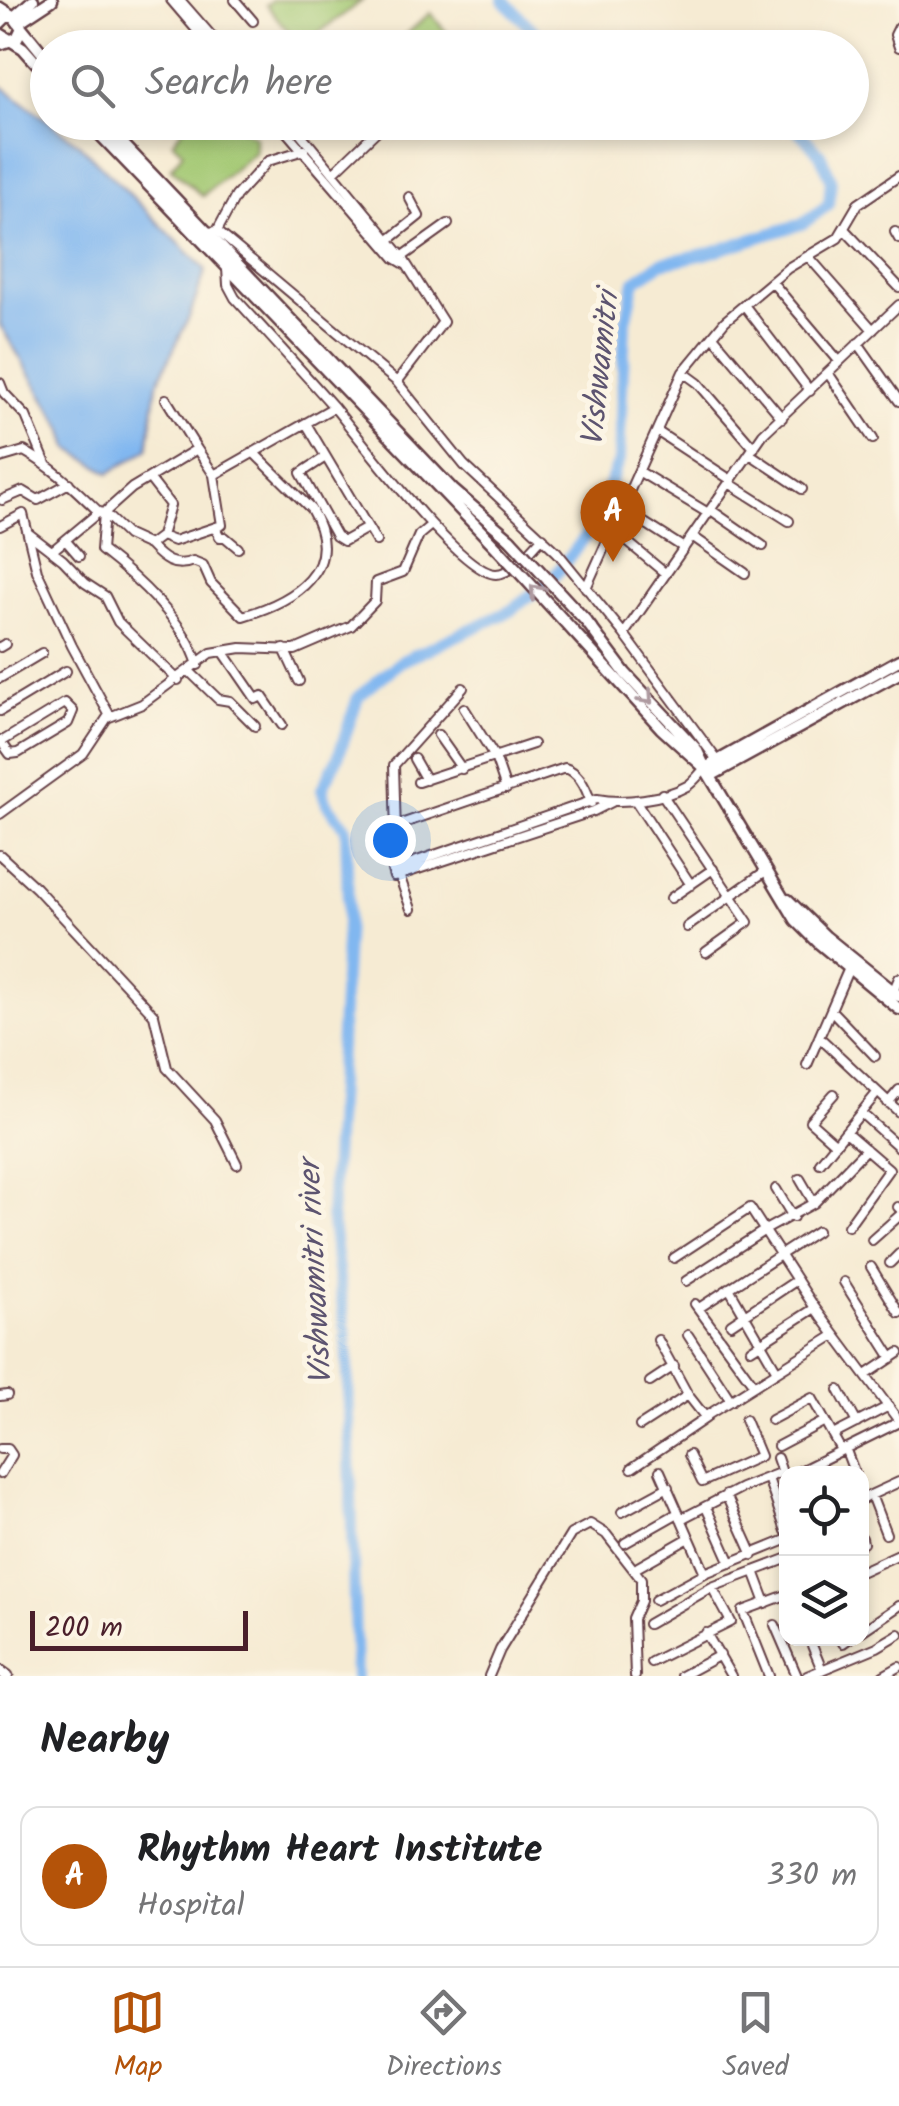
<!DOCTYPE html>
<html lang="en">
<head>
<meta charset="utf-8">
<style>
	body { margin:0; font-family:Kalam,sans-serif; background:#f2f2f2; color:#202124 }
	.controls { position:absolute; right:30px; bottom:30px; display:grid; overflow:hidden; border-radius:20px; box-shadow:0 5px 15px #0003 }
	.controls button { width:90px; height:90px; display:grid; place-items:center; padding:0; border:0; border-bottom:2px solid #e0e0e0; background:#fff; color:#202124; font:50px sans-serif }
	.scale { position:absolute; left:30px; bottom:25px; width:218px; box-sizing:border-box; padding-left:10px; border:5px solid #4a1f2b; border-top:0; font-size:28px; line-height:35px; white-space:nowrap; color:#4a1f2b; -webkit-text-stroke:8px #fcf5e5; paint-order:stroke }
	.you { position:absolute; left:390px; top:840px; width:35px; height:35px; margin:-25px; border:8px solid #fff; border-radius:50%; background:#1a73e8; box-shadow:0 0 0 15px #1a73e833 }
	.badge { display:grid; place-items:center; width:65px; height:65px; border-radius:50%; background:#b45309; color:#fff; font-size:32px; font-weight:700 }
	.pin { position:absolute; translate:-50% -82px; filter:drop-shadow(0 2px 5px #0008) }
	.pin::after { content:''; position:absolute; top:52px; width:35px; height:30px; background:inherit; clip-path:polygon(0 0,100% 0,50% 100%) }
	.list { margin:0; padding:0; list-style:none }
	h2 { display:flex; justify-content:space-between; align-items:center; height:130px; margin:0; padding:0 40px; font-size:42px }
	h2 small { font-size:32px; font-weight:400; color:#757577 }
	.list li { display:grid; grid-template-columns:65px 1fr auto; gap:30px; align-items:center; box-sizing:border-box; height:140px; margin:0 20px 20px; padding:0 20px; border:2px solid #e0e0e0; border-radius:20px }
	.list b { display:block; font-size:38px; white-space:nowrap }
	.list p { margin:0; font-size:32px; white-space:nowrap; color:#757577 }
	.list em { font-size:32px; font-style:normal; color:#757577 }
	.icon { flex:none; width:55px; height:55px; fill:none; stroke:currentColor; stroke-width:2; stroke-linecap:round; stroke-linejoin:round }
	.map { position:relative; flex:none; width:899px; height:1676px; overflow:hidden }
	.search { position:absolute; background:#fff; box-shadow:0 5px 15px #0003; left:30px; right:30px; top:30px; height:110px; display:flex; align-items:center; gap:25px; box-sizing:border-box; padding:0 35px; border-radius:55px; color:#757577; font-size:38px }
	.sheet { height:290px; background:#fff }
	nav { display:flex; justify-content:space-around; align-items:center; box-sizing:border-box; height:140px; border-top:2px solid #e0e0e0; background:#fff; font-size:28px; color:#757577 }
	nav a { display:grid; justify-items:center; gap:5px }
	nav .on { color:#b45309 }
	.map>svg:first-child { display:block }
	.green { fill:#a4c974; stroke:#777450; stroke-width:2.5 }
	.water { fill:#81b7f0; stroke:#666b8e; stroke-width:2.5 }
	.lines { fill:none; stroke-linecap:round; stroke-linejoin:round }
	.river { stroke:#81b7f0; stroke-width:12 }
	.street-casing { stroke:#643e44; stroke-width:12 }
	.secondary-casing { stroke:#643e44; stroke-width:15 }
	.street { stroke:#fff; stroke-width:8 }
	.secondary { stroke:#fff; stroke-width:10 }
	.secondary-bridge-casing { stroke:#643e44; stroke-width:15; stroke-linecap:butt }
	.secondary-bridge { stroke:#fff; stroke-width:10 }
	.oneway { stroke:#ae9aa0 }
	.labels { text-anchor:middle; stroke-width:10; stroke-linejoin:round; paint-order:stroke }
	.water-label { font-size:32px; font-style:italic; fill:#5d5470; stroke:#fcf5e5 }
</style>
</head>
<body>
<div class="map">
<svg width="899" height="1676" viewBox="0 0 899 1676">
	<rect width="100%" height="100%" fill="#fcf5e5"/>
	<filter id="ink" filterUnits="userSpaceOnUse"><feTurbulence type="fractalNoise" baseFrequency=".01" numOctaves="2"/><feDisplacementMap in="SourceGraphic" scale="20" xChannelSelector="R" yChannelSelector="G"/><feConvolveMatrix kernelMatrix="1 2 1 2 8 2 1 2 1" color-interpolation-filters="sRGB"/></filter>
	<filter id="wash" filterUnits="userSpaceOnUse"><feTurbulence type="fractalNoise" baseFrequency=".0048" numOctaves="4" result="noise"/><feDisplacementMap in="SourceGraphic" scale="40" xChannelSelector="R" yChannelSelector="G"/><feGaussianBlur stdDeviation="2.25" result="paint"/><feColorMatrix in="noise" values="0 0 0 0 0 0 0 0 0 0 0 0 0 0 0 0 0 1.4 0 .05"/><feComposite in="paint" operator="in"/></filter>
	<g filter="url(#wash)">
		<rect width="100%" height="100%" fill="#f6ebd3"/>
		<!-- green -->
		<path class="green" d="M272 0H363L301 46 266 5Z
			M430 13 459 47H398L395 45Z
			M186 123H234L255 137V152L202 196 171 168 183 152 173 142Z"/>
		<!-- water -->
		<path class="water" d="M0 85 79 144 206 270 190 315 157 384 148 449 109 473 69 448 63 428 0 325Z"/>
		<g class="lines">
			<!-- river -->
			<path class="river" d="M503 0 551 48
				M356 1676 347 1341 331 1216 348 904 346 828 327 804 322 789 338 757 358 697 400 662 510 611 552 579 589 532 619 461 625 326 635 281 661 263 705 254 804 223 829 204 831 179 820 154 790 122"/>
		</g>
	</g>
	<g filter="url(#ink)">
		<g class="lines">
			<defs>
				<path id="street" d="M171 0 212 48
					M180 0 222 48
					M235 0 253 21
					M899 27 895 35 899 47
					M278 122 395 258 405 264
					M291 122 400 254 443 322 397 382
					M333 173 386 122
					M844 229 899 287
					M217 231 236 196 268 161 304 150
					M208 232 217 231 397 382 464 465 557 552 624 634 720 764
					M895 232 899 239
					M389 240 419 216 409 197
					M808 256 873 330
					M402 257 448 224
					M227 267 228 285 235 298C268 334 301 370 333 406 359 437 461 574 496 574 513 574 531 549 543 537
					M772 282 839 361
					M744 305 810 391
					M713 336 782 418
					M858 343 899 401
					M683 372 698 383 754 448
					M828 373 873 439
					M0 383 4 393 26 416 46 464
					M166 399 197 449
					M307 425 376 541
					M658 432 731 480
					M750 454 802 489
					M0 458 24 451C54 468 74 488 99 512L104 513 127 535 149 545 161 536 174 541 222 525 214 475 197 449 132 488 104 513 101 550C136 577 186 622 198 665
					M324 458 301 473 336 536 344 541 367 528
					M214 475 334 407
					M149 478 170 505 161 536
					M729 483 789 521
					M2 500 23 491 38 500 69 483
					M623 509 684 548
					M711 510 763 546
					M708 513 763 434 899 305
					M0 526 23 514 37 571 72 646 110 716
					M215 528 220 537H225L238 548
					M612 529 666 574
					M28 533 63 560 85 583 105 596 118 622 178 680
					M692 536 745 573
					M66 541 79 556
					M149 545C162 559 174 569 193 561L203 565 211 583 243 616C294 601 347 570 311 509L255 454
					M52 551 99 512
					M586 588 683 372 725 321 788 268 838 238 858 204 899 176
					M624 634 708 513 640 472
					M0 647 5 644
					M284 649 299 681
					M223 651 256 699 262 696 282 725
					M189 671 218 699 230 701 255 726
					M0 678 42 653
					M463 688 394 765 397 868 392 870 394 877 594 811 612 802
					M464 708 495 757 506 789
					M0 711 66 671
					M438 735 462 769
					M0 740 10 754 18 753 68 723 73 711 65 703 1 742
					M414 759 426 780
					M418 782 533 744
					M662 794 748 922 706 952
					M635 800 691 885
					M0 814 83 754 107 718 142 704 211 653 241 648 295 650 351 626 375 601 376 582 403 572 419 535 431 525
					M395 826 565 768C579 772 587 790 591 803
					M0 855 36 888 154 1015 167 1068 215 1120 237 1164
					M397 868 597 799C623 804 664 799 687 786 694 782 700 773 705 768
					M398 872 411 909
					M671 898 713 869
					M687 927 767 870
					M893 992 899 978
					M831 1010 875 1056
					M819 1037 899 1112
					M807 1065 849 968
					M834 1094 810 1121 836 1144
					M888 1103 899 1090
					M861 1113 899 1147
					M846 1132 889 1169 848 1226
					M820 1163 877 1093
					M800 1179 814 1203
					M776 1189 793 1217
					M898 1207 899 1208
					M872 1240 899 1216
					M674 1258 750 1208 815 1308 899 1421
					M890 1263 899 1254
					M871 1267 899 1313
					M686 1281 765 1230 814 1203 866 1149
					M844 1282 892 1358
					M729 1288 777 1371
					M695 1304 754 1385
					M699 1308 817 1231
					M731 1324 797 1280
					M688 1335 731 1401
					M751 1349 815 1308
					M866 1375 899 1353
					M650 1382 674 1366
					M839 1390 857 1423
					M0 1396 7 1395
					M706 1416 835 1335
					M771 1420 812 1398 841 1450
					M640 1426 688 1395
					M833 1435 889 1406
					M778 1446 825 1421
					M845 1448 855 1474
					M0 1449H8L12 1455 0 1474
					M689 1455 702 1482 760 1456 745 1420
					M777 1458 786 1484
					M632 1468 706 1418 688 1395 658 1340
					M660 1471 705 1573
					M794 1474 899 1422
					M768 1478 786 1531
					M726 1495 753 1555
					M871 1495 886 1534
					M862 1499 899 1482
					M706 1507 731 1563
					M622 1512 668 1487
					M681 1519 741 1488 782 1472
					M862 1538 863 1543
					M625 1543 678 1513
					M638 1567 689 1538
					M754 1571 766 1603
					M862 1571 899 1554
					M655 1600 705 1573 786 1540
					M648 1624 712 1587 786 1559
					M775 1625 797 1676
					M862 1631 899 1606
					M706 1633 731 1676
					M809 1638 822 1670
					M841 1638 843 1643 850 1638
					M651 1662 731 1622 712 1587
					M489 1676 500 1650 571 1534 590 1524 606 1534 641 1579V1601L633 1619 635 1676
					M681 1676 720 1655
					M769 1676 743 1611 786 1595
					M807 1676 877 1647 899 1634
					M883 1676 899 1667"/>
				<path id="secondary" d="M0 8 14 17 33 0
					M20 21 52 0
					M0 23 6 17H14L22 28 17 38 0 44
					M22 28 48 60
					M0 34 23 48 48 76
					M88 122 498 549
					M102 122 453 490 510 539
					M574 632 661 728 705 768 696 749 625 673 586 621
					M899 660 705 768 796 920 820 944 899 1009
					M710 776 899 673
					M788 900 826 937 899 996
					M0 1671 7 1676"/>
			</defs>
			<!-- street casing -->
			<use href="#street" class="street-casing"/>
			<!-- secondary casing -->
			<use href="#secondary" class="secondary-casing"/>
			<!-- street -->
			<use href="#street" class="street"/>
			<!-- secondary -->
			<use href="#secondary" class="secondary"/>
			<defs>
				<path id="secondary-bridge" d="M510 539 586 621
					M498 549 574 632"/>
			</defs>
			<!-- secondary-bridge casing -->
			<use href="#secondary-bridge" class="secondary-bridge-casing"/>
			<!-- secondary-bridge -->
			<use href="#secondary-bridge" class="secondary-bridge"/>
		</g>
		<!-- one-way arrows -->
		<defs><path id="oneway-chevron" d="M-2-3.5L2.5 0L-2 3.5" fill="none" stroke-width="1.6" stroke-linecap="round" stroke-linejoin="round" transform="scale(2.5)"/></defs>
		<g class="oneway">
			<use href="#oneway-chevron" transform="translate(536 591) rotate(-132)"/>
			<use href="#oneway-chevron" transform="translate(647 698) rotate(48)"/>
		</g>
	</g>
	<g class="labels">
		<!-- water labels -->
		<g class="water-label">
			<text transform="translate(599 369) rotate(-84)" y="11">Vishwamitri</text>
			<text transform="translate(314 1273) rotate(-93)" y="11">Vishwamitri river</text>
		</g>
	</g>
</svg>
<div class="controls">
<button><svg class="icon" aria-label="locate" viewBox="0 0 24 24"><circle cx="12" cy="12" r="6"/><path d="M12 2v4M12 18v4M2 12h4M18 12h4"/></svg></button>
<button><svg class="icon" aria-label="layers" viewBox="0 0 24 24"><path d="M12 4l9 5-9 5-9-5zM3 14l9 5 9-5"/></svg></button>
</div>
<div class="scale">200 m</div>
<div class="you"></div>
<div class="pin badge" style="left:613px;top:562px">A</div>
<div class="search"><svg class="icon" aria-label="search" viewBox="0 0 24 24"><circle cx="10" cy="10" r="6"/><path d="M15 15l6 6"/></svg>Search here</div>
</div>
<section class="sheet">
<h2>Nearby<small></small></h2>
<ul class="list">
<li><span class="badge">A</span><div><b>Rhythm Heart Institute</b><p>Hospital</p></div><em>330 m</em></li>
</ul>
</section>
<nav>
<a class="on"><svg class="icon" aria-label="map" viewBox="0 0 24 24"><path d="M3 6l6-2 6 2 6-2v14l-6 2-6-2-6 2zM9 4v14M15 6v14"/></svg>Map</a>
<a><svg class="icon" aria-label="directions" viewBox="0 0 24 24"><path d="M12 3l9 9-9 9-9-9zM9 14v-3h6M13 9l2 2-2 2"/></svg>Directions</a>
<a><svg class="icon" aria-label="saved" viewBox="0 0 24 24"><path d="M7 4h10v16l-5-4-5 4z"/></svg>Saved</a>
</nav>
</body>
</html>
